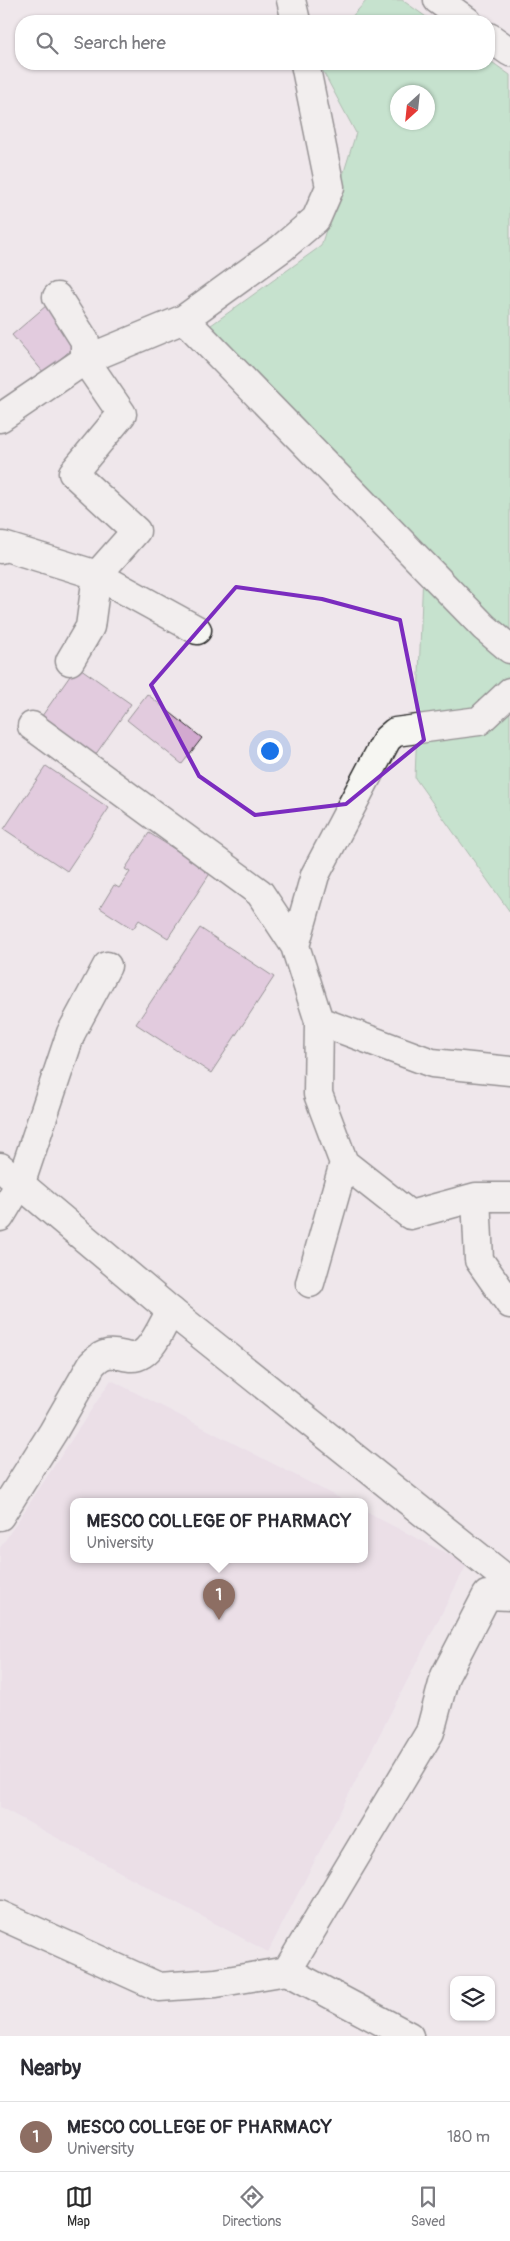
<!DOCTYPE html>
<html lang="en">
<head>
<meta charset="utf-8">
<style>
	body { margin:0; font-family:Pangolin,sans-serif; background:#f2f2f3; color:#2b2b33 }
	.controls { position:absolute; right:15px; bottom:15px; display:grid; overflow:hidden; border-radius:10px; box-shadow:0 1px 4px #0004 }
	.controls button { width:45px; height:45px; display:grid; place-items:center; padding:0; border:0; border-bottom:1px solid #e1e1e2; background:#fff; color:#2b2b33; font:25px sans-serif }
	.compass { position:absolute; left:390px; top:85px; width:45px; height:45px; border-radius:50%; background:#fff; box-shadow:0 1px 4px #0004; rotate:207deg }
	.you { position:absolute; left:269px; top:750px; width:18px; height:18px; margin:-12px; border:4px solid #fff; border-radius:50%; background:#1a73e8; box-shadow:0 0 0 8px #1a73e833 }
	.badge { display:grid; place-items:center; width:32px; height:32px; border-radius:50%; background:#2b2b2b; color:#fff; font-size:16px; font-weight:700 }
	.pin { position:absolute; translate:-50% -41px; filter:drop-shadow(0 1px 2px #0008) }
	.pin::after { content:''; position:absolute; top:26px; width:18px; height:15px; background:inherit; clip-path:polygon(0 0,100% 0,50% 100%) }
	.popup { position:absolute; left:70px; top:1498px; width:298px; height:65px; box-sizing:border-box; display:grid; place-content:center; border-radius:10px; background:#fff; filter:drop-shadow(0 1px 4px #0005); font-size:16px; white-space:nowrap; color:#7c7c81 }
	.popup b { font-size:19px; color:#2b2b33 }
	.popup::after { content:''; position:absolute; left:50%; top:100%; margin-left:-10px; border:10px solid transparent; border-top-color:#fff }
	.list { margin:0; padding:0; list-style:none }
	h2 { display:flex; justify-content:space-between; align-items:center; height:65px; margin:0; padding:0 20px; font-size:21px }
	h2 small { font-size:16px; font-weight:400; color:#7c7c81 }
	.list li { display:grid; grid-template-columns:32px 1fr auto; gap:15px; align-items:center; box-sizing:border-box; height:70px; padding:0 20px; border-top:1px solid #e1e1e2 }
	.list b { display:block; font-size:19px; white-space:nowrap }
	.list p { margin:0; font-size:16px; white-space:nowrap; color:#7c7c81 }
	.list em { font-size:16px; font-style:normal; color:#7c7c81 }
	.icon { flex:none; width:28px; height:28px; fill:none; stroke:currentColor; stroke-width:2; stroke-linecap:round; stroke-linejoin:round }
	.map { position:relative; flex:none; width:510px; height:2036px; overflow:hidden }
	.search { position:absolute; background:#fff; box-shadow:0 1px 4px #0004; left:15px; right:15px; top:15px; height:55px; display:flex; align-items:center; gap:12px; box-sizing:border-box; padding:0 18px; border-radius:20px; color:#7c7c81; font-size:19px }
	.sheet { height:135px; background:#fff }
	nav { display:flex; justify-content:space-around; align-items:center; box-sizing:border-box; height:70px; border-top:1px solid #e1e1e2; background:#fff; font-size:14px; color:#7c7c81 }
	nav a { display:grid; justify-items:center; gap:2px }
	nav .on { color:#2b2b2b }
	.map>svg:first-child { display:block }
	.built { fill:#e6d4e3 }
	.green { fill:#95dcaa; stroke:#60846a; fill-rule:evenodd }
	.building { fill:#d2a9cf; stroke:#2b2b2b }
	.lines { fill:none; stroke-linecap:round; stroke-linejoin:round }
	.street-casing { stroke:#2b2b2b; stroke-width:31 }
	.secondary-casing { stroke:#2b2b2b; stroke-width:31 }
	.street { stroke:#f6f6f2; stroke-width:28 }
	.secondary { stroke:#f6f6f2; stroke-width:28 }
	.marked { fill:none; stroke:#7b2cbf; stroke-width:4; stroke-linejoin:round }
</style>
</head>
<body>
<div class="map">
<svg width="510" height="2036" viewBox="0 0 510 2036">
	<rect width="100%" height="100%" fill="#efe7eb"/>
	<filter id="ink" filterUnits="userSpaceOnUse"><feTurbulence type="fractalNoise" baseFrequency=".02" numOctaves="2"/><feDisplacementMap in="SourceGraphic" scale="10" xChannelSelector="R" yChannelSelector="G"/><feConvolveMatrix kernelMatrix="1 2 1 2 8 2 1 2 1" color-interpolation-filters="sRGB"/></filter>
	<g filter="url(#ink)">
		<!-- built -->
		<path class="built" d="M111 1380 345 1501H74V1559H364V1511L467 1564 268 1952 0 1807V1548Z"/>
		<!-- green -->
		<path class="green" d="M367 0H402L432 21H348Z
			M489 60 510 75V912L415 778 424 546 200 333 321 246 356 133 319 64H489ZM398 92H428V122H398Z"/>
		<!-- building -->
		<path class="building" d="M47 305 79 343 44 373 12 335Z
			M77 666 131 704 91 761 37 723Z
			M147 694 202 738 182 764 127 720Z
			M46 766 109 808 67 871 4 829Z
			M149 833 211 872 168 938 139 920 133 929 100 908 114 885 119 888 130 872 125 869Z
			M200 928 274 977 211 1073 136 1024Z"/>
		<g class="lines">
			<defs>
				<path id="street" d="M291 0 296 21
					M57 297 85 341V360L122 414 73 473 136 531 97 575 90 627 70 661
					M184 319 282 248 316 219 330 187 305 64
					M0 418 85 360 184 319 484 627 510 649
					M0 549 3 546 97 575 197 630
					M32 726 260 893 295 946 319 1021
					M295 946 315 875 387 739 395 732 479 721 510 692
					M476 1197 410 1215 344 1163 318 1094 319 1021 432 1063 510 1071
					M510 1197H476L479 1260 510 1304
					M0 1217 21 1182 71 1033 107 966
					M310 1283 344 1163
					M0 1516 53 1432 92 1364C113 1341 125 1365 142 1354 155 1346 163 1323 171 1311
					M0 1915 159 1987 216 1983 287 1971 409 2036
					M287 1971 430 1732 445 1676 487 1595 510 1596"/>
				<path id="secondary" d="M438 0 467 21
					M489 37 510 52
					M0 1167 171 1311 510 1582"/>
			</defs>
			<!-- street casing -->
			<use href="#street" class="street-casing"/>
			<!-- secondary casing -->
			<use href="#secondary" class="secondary-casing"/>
			<!-- street -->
			<use href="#street" class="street"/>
			<!-- secondary -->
			<use href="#secondary" class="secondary"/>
		</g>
	</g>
	<!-- marked area -->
	<path d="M0 0H510V2036H0ZM236 587 322 599 400 620 424 740 346 804 255 815 199 776 151 685Z" fill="#efe7eb" fill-opacity=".55" fill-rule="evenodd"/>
	<path class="marked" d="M236 587 322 599 400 620 424 740 346 804 255 815 199 776 151 685Z"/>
</svg>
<div class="controls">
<button><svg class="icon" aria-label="layers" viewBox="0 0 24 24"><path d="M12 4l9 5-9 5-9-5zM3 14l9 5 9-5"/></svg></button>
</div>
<svg class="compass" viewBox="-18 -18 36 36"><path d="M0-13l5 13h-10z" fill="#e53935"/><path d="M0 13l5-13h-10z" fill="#7c7c81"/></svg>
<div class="you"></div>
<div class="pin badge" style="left:219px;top:1620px;background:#8d6e63">1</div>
<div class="popup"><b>MESCO COLLEGE OF PHARMACY</b>University</div>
<div class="search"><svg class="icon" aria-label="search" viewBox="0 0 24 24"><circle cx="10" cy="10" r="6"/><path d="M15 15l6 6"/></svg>Search here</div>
</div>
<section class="sheet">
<h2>Nearby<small></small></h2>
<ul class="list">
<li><span class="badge" style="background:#8d6e63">1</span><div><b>MESCO COLLEGE OF PHARMACY</b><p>University</p></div><em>180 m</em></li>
</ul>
</section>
<nav>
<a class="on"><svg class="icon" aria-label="map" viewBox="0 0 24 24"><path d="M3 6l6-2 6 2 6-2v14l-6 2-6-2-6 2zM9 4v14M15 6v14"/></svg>Map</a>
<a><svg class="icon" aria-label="directions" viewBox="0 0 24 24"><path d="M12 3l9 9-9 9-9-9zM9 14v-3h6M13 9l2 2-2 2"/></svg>Directions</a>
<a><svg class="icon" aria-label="saved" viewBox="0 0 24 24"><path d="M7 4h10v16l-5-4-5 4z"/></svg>Saved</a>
</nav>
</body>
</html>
